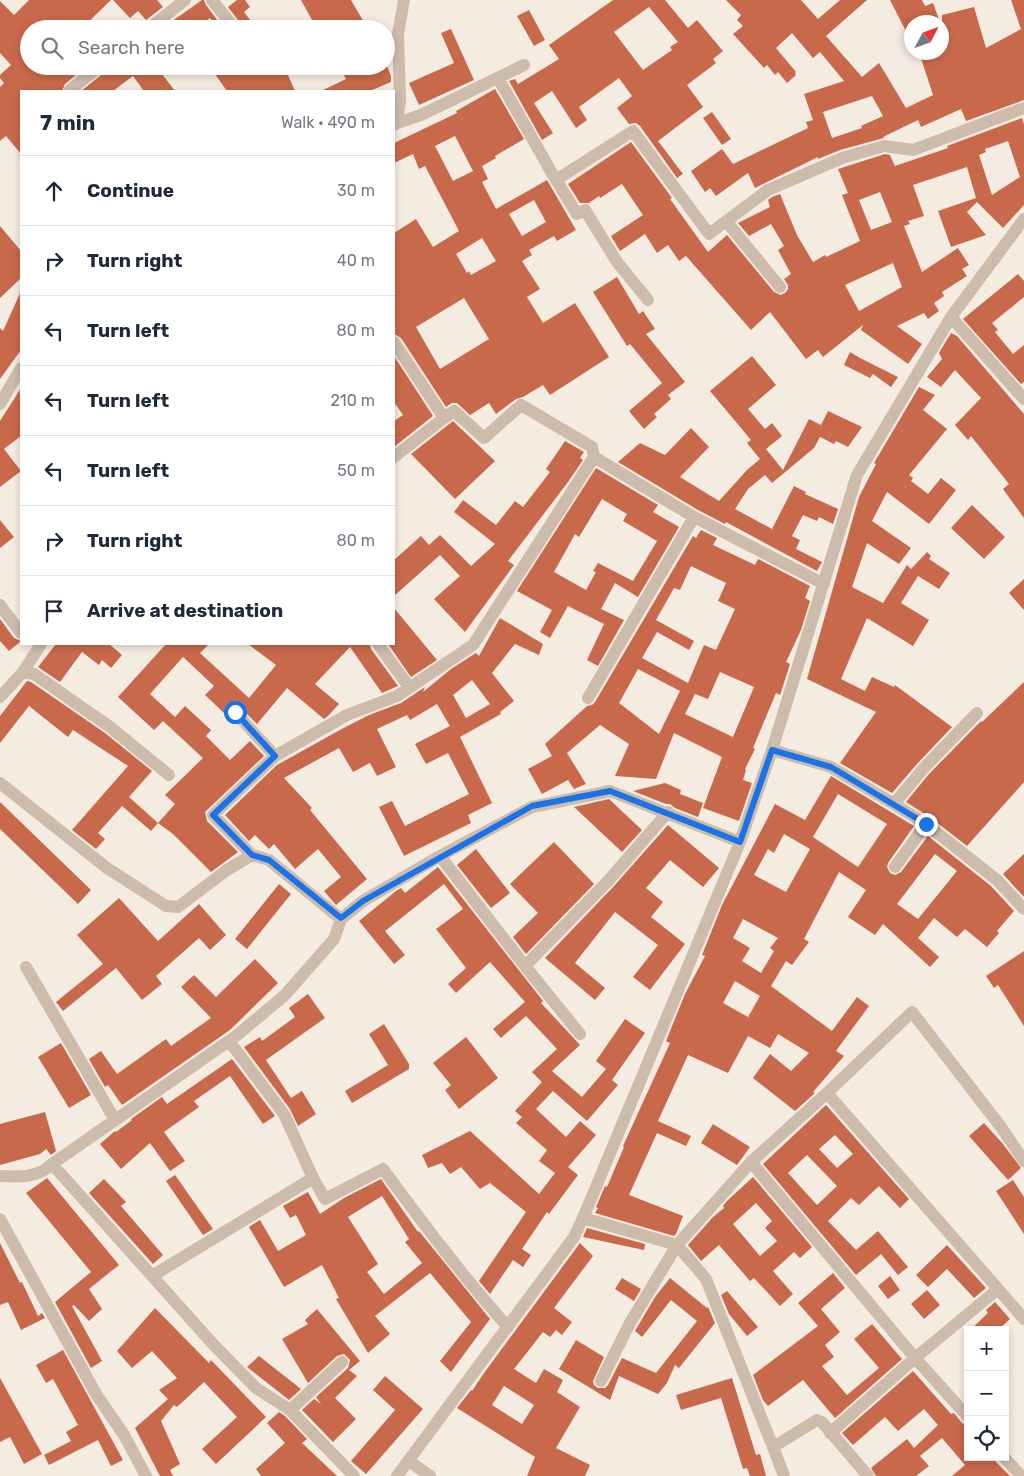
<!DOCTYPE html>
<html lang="en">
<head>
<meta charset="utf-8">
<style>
	body { margin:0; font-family:Rubik,sans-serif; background:#f2f2f3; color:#1f2937 }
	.controls { position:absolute; right:15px; bottom:15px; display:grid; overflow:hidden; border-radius:0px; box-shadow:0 2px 8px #0003 }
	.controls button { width:45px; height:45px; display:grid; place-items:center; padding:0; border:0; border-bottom:1px solid #e0e1e3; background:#fff; color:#1f2937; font:25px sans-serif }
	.compass { position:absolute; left:904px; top:15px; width:45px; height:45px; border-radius:50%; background:#fff; box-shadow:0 2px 8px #0003; rotate:49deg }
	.stop { position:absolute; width:15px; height:15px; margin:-11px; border:4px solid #1a73e8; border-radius:50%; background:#fff }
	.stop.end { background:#1a73e8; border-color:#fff; box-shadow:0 1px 5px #0008 }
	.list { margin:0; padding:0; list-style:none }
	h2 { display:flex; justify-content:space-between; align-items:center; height:65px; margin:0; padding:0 20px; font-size:21px }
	h2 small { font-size:16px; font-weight:400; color:#747a83 }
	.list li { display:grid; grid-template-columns:32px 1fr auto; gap:15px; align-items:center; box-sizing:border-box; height:70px; padding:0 20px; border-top:1px solid #e0e1e3 }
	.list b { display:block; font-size:19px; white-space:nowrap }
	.list em { font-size:16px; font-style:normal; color:#747a83 }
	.icon { flex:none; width:28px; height:28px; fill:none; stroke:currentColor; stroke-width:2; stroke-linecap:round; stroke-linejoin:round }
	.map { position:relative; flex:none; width:1024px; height:1476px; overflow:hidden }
	.search { position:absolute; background:#fff; box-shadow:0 2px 8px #0003; left:20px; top:20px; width:375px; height:55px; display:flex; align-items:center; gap:12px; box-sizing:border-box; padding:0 18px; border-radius:28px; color:#747a83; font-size:19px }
	.panel { position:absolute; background:#fff; box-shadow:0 2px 8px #0003; left:20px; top:90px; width:375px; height:555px; border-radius:0px }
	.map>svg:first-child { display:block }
	.building { fill:#c8694b; fill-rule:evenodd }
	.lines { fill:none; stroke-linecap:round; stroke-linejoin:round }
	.minor { stroke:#cdbbac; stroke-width:12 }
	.route { stroke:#1a73e8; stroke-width:6 }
</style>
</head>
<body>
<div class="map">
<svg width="1024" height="1476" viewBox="0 0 1024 1476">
	<rect width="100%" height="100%" fill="#f4ebe1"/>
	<!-- building -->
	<path class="building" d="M29 0H111L81 29H53L46 20 37 29H29V37L21 44 29 53V66H41L49 75 59 66H87L65 84 62 91H21V154L6 136 0 141V87L4 83 0 78V75L11 65 0 53V1L14 15Z
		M113 0H157L163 7 146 20 138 11 130 18Z
		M202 0H204L206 5 224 29H218L210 18 195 29H161Z
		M237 0H245L250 7 244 12 257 29H243L241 24 228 7Z
		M301 0H351L368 29H317Z
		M613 0H665L688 28 697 20 723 51 713 59 716 63 687 85 703 107 658 141 683 174 677 178 640 126 636 123 629 124 617 108 632 96 619 78 579 107 587 120 576 128 552 91 534 103 553 133 542 140 509 81 515 79 518 84 559 59 549 45ZM649 7 678 42 670 47 672 50 643 70 614 32Z
		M726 0H801L818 19 840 0H867L826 36 862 77 879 63 906 108 933 95 919 52H942V15L974 7 986 48 1021 29 1011 0H1024V100L966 121 961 109 921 127 918 120 883 137 884 138 840 150 818 159V157L755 188 748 173 716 196 710 188 705 192 691 171 722 149 733 164 808 128 806 122 813 120 804 94 844 81 820 52 813 58 792 33 776 48 796 72 795 73 796 75 787 83 778 72 775 75 767 65 764 68 733 34 743 26 737 20 741 15ZM872 96 883 116 861 126 862 128 832 138 823 112Z
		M890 0H922L925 6 933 3 940 22H912V43Z
		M529 10 545 40 534 46 517 16Z
		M451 29 474 80 419 105 409 83 454 63 441 33Z
		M108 66H156L175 91H144L133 76 113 91H81L105 72Z
		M209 66H284L295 91H227Z
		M339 66H387L391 76V82L370 91H321L346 79Z
		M495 89 524 139 495 156 496 158 477 169 482 166 488 179 482 182 496 209 547 180 576 230 557 241 554 236 529 250 532 255 522 261 540 289 527 297 543 323 575 303 609 357 550 395 543 385 523 397 516 399 496 414 489 403 470 415 457 403H452L446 407 401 338 394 334V233L416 219 433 247 459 231 425 166 419 169 413 154 394 163V143L457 113 456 111ZM455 136 473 171 453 181 435 146ZM534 200 546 222 522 236 509 214ZM482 238 496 261 471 275 469 271 467 273 456 254ZM464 298 489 339 440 369 416 327Z
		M712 112 731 139 722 145 703 118Z
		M1022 118 1024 124V205L1003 228 977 202 967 212 986 235 951 247 938 211 976 198 967 167 913 185 924 216 908 221 910 224 904 226 922 272 958 248 969 265 962 269 967 276 942 292 944 296 934 303 939 311 928 319 924 313 897 326 922 344 908 364 861 330 863 325 823 357 818 350 806 359 770 312 751 330 686 256 679 261 668 245 657 253 645 234 620 251 611 236 643 215 622 184 600 198 599 196 589 203H580L568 184 631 142 672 198 670 199 708 252 727 235 774 292 781 295 785 293 788 289V285L784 279 791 274 778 250 784 246 771 224 749 236 738 223 770 207 768 200 772 197 780 194 797 235 813 262 825 255 826 257 860 241 842 195 848 193 838 169 885 154 890 155 895 166 948 148 947 146ZM1008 141 1020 177 992 195 979 155 986 152 985 149ZM880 192 892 222 871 230 859 200ZM893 263 902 287 859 311 845 285Z
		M0 226 21 251V278L0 298Z
		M1018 274 1024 281V297L992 323 998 330 995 332 1013 354 1024 345V382L1021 384 963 319Z
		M617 277 639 314 643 311 655 329 646 334 685 382 668 395 671 399 654 414 657 417 644 429 629 411 662 383 630 344 627 346 593 292Z
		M21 291V350L0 379V328L3 331Z
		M951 333 957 336 1024 414V518L1003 489 1009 484 971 436 968 440 955 425 981 398 955 370 941 387 927 377 942 359 939 353Z
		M850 352 860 358 898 377 891 387 873 374 870 378 844 365Z
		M394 356 433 416 394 447V421L403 415 394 402Z
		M752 356 776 385 748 409 765 429 772 423 782 436 766 449 783 470 809 419 821 425 828 411 862 427 848 447 836 441 834 444 820 437 814 448 772 483 765 475 748 489 735 509 772 529 794 486 806 492 805 494 838 509 833 524 819 517 817 521 803 515 792 536 800 540 796 549 822 562 817 571 726 522 725 524 698 510 618 462 640 443 665 455 691 428 709 447 680 477 719 501 747 470 760 459 747 443 751 440 710 391Z
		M919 387 935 395 923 410 947 429 909 475 913 478 911 481 928 494 941 478 956 490 929 524 887 492 872 521 911 548 899 564 867 543 852 587 883 603 907 565 911 569 927 552 931 556 929 559 950 573 939 589 918 576 901 603 929 620 913 646 867 618 841 679 865 691 872 677 894 687 895 685 952 727 917 764 892 793 840 763 876 712 807 679 859 497 876 464 874 463Z
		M21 388V436L4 449 21 471 0 487V421Z
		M453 421 495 461 455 499 411 454Z
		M565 441 584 452 580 458 583 460 568 482 508 561 514 565 465 632 434 599 460 576 440 555 394 596V560L421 536 429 545 440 535 471 566 495 544 454 512 463 500 496 525 515 501 523 507 550 472 546 469Z
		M596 468 658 505 653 512 679 527 638 597 615 583 601 609 624 620 598 666 587 660 604 624 568 606 550 638 540 632 552 610 517 591ZM602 499 627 514 623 521 657 541 633 581 598 563 593 571 596 572 586 590 554 572 575 534 579 537Z
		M972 505 1005 537 984 559 951 528Z
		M0 520 14 537 0 548Z
		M701 530 717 538 713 545 755 565 758 559 810 586 805 598 810 601 801 630 786 662 790 664 782 689 780 695 776 693 753 748 755 749 745 769 746 770 743 780 752 783 739 821 703 808 722 757 674 733 656 779 615 776 629 744 600 725 567 753 586 784 574 789 568 780 542 794 528 769 552 756 545 744 587 706 592 705 595 702 693 536 696 538ZM691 566 726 583 718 601 735 609 716 650 704 645 688 683 642 658 657 632 689 650 694 641 656 620 674 588 680 590ZM638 669 680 691 659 734 619 703ZM720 672 754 687 733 737 685 714 695 694 708 699Z
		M1024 579V610L1009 593Z
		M394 608 437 660 411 677 388 644H394Z
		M500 618 543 644 539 655 515 644 492 673 514 701 500 712 501 714 460 737 492 803 468 815 471 823 404 856 379 807 392 801 405 826 469 794 448 753 426 764 415 744 450 726 437 704 410 720 407 715 377 729 396 767 377 776 370 763 353 772 339 748 284 778 312 808 310 810 367 879 336 905 324 891 341 877 318 849 295 869 274 844 269 849 255 835 249 841 225 815 277 765 338 731 369 715 401 703 425 687 423 692 451 669 476 653 479 656ZM472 680 490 704 466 718 453 695Z
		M0 619 14 638 21 641 9 651 0 641Z
		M56 644H109L122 655 111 668 102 660 99 665 82 652 60 682 38 667Z
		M166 644H209L200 653 249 698 276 665 248 644H370L371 649 398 686 382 693 350 647 315 684 339 704 328 716 324 719 287 688 257 724 237 704 230 706 225 714 205 695 214 686 183 657 150 694 175 717 185 706 211 730 206 736 230 760 250 741 264 756 205 812 207 821 238 852 211 872 173 834 158 823 175 804 165 795 203 758 163 721 154 730 118 697Z
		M27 681 31 682 105 733 152 771 129 797 158 823 151 831 122 806 98 833 105 839 96 849 72 830 128 766 73 730 68 737 29 706 0 743V716Z
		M1024 682V782L967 846 931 818 906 802 929 774 981 721 982 722Z
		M831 776 914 826 888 863 887 867 890 873 895 875 901 872 928 836 991 886 1014 911 997 931 999 933 987 947 965 929 957 937 934 918 918 938 939 957 930 967 883 924 875 935 848 917 866 890 839 872 804 939 809 942 792 965 786 961 771 986 832 1031 857 997 869 1006 836 1051 844 1056 813 1092 815 1093 795 1111 753 1078 770 1054 791 1071 809 1053 778 1034 770 1048 748 1036 728 1073 688 1055 658 1121 691 1136 686 1146 657 1133 629 1195 683 1216 676 1234 674 1236 595 1213 598 1208 596 1207 605 1186 607 1187 624 1147 623 1146 670 1043 666 1041 685 994 705 956 702 955 722 905 775 804 805 820ZM838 794 887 824 858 867 813 837ZM784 834 810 849 786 892 754 875 768 849 774 853ZM935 854 957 871 918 919 897 904ZM743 919 778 938 770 948 774 951 761 973 742 961 750 948 733 938ZM735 981 760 996 748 1017 723 1003Z
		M665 783 681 790 680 794 703 803 698 817 675 808 670 804H666L633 791Z
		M609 799 642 830 622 852 574 807Z
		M0 802 91 890 78 904 0 829Z
		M668 825 719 868 703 887 670 860 646 888 663 902 651 917 685 944 650 990 633 977 658 945 615 912 575 963 605 988 595 1000 545 958 614 886Z
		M554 842 594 884 526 954 513 937 538 913 510 884Z
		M476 849 510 893 491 908 457 865Z
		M1024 854V897L1003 874Z
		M438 867 543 1001 541 1003 580 1045 552 1071 582 1097 606 1069 596 1061 625 1019 645 1033 612 1080 618 1085 587 1121 553 1091 536 1109 566 1137 580 1121 596 1135 568 1167 578 1175 549 1214 547 1212 522 1249 531 1255 523 1267 513 1260 490 1294 479 1281 526 1212 490 1183 480 1189 461 1167 450 1174 442 1163 428 1168 422 1155 470 1131 539 1194 555 1173 539 1161 547 1150 516 1123 522 1117 515 1111 542 1082 532 1072 557 1049 526 1016 501 1038 493 1029 525 1002 490 962 456 993 448 984 466 968 436 929 463 909 444 884 385 931 405 955 394 964 359 921 396 891 401 888 405 893Z
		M279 884 291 894 247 949 235 939Z
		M119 898 158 941 199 904 226 935 210 950 199 938 156 976 162 984 142 1000 116 968 63 1011 56 1002 103 964 77 935Z
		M1024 951V1026L998 985 994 988 986 976Z
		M255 959 278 983 230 1030 122 1105 108 1085 105 1087 89 1059 101 1051 117 1074 166 1039 171 1046 211 1018 181 987 194 975 216 997Z
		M308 994 325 1018 266 1060 291 1098 302 1091 316 1114 298 1126 290 1109 244 1047 260 1037 262 1041 295 1017 289 1008Z
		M384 1024 409 1064V1069L352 1103 345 1091 388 1065 369 1034Z
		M466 1037 498 1078 459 1109 445 1090 451 1085 433 1063Z
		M61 1043 91 1095 69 1108 38 1057Z
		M232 1059 275 1116 263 1124 230 1076 194 1101 199 1107 164 1132 185 1161 170 1171 150 1143 121 1169 100 1144 115 1131 116 1132 132 1120 131 1119 162 1097 167 1104Z
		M826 1105 909 1199 900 1208 879 1186 859 1205 851 1198 828 1221 856 1250 878 1231 908 1267 898 1275 881 1254 856 1275 763 1164ZM835 1135 853 1154 837 1168 819 1149ZM807 1155 837 1186 817 1205 788 1173Z
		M45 1112 56 1151 51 1155 46 1149 40 1154 0 1165V1124Z
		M984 1123 1003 1144 1021 1168 1008 1180 969 1136Z
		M713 1124 750 1147 737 1165 701 1143Z
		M175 1175 213 1229 203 1235 166 1181Z
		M753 1177 812 1247 800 1258 794 1252 773 1271 793 1294 780 1306 754 1278 750 1281 719 1245 701 1261 688 1245 713 1217 724 1208 723 1206 727 1201ZM756 1203 772 1221 765 1228 777 1241 760 1256 733 1224Z
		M47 1178 119 1265 89 1289 102 1309 89 1321 74 1305 72 1306 102 1361 91 1368 55 1302 91 1272 26 1193Z
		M104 1179 126 1202 121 1206 163 1255 153 1264 89 1193Z
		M381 1179 418 1232 419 1231 490 1319 451 1372 440 1361 471 1322 430 1273 375 1316 390 1334 368 1353 336 1299 339 1298 322 1265 284 1287 249 1227 260 1220 278 1251 306 1235 296 1215 290 1218 283 1206 308 1192 320 1214 344 1198ZM382 1196 409 1239 405 1242 422 1263 384 1294 367 1272 378 1264 348 1217Z
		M1013 1180 1024 1197V1234L996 1191Z
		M587 1228 645 1244 644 1250 583 1237Z
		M0 1243 20 1283 22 1282 38 1316 42 1313 45 1318 21 1330 8 1302 0 1305Z
		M580 1243 593 1256 554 1308 572 1322 562 1335 556 1330 550 1337 543 1332 514 1369 536 1383 544 1369 563 1380 557 1392 580 1407 556 1448 590 1465 585 1476H527L535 1457 457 1408 471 1390 472 1391 484 1373ZM504 1386 534 1405 522 1424 492 1405Z
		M947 1245 986 1288 974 1298 947 1269 928 1287 916 1275Z
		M833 1273 845 1288 821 1309 840 1332 825 1345 834 1357 822 1366 847 1395 879 1368 854 1339 872 1324 902 1359 835 1418 803 1380 768 1406 763 1400 753 1375 818 1326 798 1303Z
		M890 1276 900 1290 888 1299 878 1286Z
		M622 1278 641 1289 634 1301 615 1289Z
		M670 1278 707 1308 708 1307 715 1323 679 1368 675 1365 667 1383 658 1394 619 1376 610 1400 559 1369 576 1340 604 1357 593 1381 594 1385 598 1388H605L608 1385 622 1358 656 1373 697 1321 671 1300 642 1337 635 1331 655 1297Z
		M927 1290 940 1305 924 1319 911 1304Z
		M727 1291 758 1327 747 1336 729 1314 721 1295Z
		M995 1302 1010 1319 998 1330H970L988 1313 986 1310Z
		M155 1308 209 1363 211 1360 266 1417 216 1464 202 1449 237 1417 204 1382 177 1407 174 1405 161 1421 180 1464 170 1470 173 1476H160L135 1428 168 1399 159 1390 177 1378 152 1351 132 1368 117 1351Z
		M317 1309 360 1361 349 1370 357 1376 335 1398 356 1419 333 1442 302 1410 314 1399 321 1404 316 1397 348 1368 350 1360 344 1354 337 1356 308 1383 282 1339 308 1324 305 1320Z
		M63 1350 123 1460 111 1466 98 1440 49 1465 44 1455 71 1441 66 1432 78 1425 53 1379 46 1383 36 1365Z
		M259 1356 301 1389 289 1400 247 1367Z
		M913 1371 951 1414 954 1413 962 1423 968 1425V1457H991L1010 1476H952L965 1465 942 1438 920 1456 929 1466 916 1476H876L871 1468 907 1439 914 1448 938 1425 924 1409 898 1431 885 1417 853 1445 842 1433Z
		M385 1376 423 1409 366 1474 351 1461 395 1410 373 1390Z
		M0 1378 42 1454 24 1464 10 1437 0 1442Z
		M732 1378 756 1455 760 1454 766 1476H750L747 1468 743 1469 721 1398 681 1410 676 1395Z
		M279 1412 285 1416 307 1439 302 1443 337 1476H261L256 1469 285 1443 267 1423Z"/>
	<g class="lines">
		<!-- minor -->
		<path class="minor" d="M212 0 235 29
			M148 29 185 0
			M498 78 553 175 577 214 585 210 617 262 648 300
			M70 90 100 66
			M397 123 421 115 524 65
			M394 125 397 123 400 100 398 34 404 0
			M556 180 633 131 709 234 768 190 842 158 884 146 913 150 1024 108
			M726 221 780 287
			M951 317 1024 399
			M394 342 444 418 394 457
			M0 404 21 368
			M444 418 454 411 484 438 521 405 592 447 594 457
			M0 605 21 633
			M378 644 409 687
			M23 672 34 674 110 727 169 775
			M0 697 23 672 41 644
			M588 698 694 517
			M235 712 275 756 213 815 252 855
			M772 750 831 767 894 804
			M275 756 347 715 397 696 473 645 594 457 694 517 824 584
			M0 783 107 868 166 906 178 907 227 870 252 855 269 860 341 919
			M926 824 894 804 923 769 977 713
			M440 856 525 966 608 881 668 812
			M895 867 926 824 997 880 1024 909
			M525 966 580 1034
			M26 967 115 1120
			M229 1041 284 1114 313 1178
			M827 1093 912 1012 1001 1127 1024 1161
			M751 1162 827 1093 998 1289 915 1358 751 1162 677 1245 706 1279 773 1447
			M52 1164 212 1343 256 1388 290 1410 354 1476
			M0 1176C19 1177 38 1178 52 1164L236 1036 285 995 334 939 341 919 363 901 440 856 532 807 610 791 740 842
			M583 1218 677 1245 630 1323 601 1381
			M0 1219 96 1394 124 1435 146 1476
			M152 1276 313 1178 325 1199 383 1169C423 1223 463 1277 508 1327
			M998 1289 1024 1319
			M290 1410 342 1362
			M830 1433 915 1358 968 1417
			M1004 1457 1021 1476
			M409 1461 430 1476
			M397 1476 574 1237 583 1218 740 842 772 750 857 475 951 317 1024 219
			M784 1476 773 1447 817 1420 822 1422 868 1476"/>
	</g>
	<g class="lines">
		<!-- route -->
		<path class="route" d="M235 712 275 756 213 815 252 855 269 860 341 918 363 901 532 806 610 791 740 842 772 750 831 767 926 824"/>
	</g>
</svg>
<div class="controls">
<button>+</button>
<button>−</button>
<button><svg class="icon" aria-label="locate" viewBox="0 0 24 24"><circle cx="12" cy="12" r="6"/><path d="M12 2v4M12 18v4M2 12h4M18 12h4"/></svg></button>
</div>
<svg class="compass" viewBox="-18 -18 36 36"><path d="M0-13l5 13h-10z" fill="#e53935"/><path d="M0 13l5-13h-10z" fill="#747a83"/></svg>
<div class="stop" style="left:235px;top:712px"></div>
<div class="stop end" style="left:926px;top:824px"></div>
<div class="search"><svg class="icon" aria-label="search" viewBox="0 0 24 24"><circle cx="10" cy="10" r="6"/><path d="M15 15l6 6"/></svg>Search here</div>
<section class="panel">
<h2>7 min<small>Walk · 490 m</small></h2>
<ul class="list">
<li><svg class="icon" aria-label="ahead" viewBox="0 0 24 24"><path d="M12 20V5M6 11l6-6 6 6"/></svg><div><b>Continue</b></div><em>30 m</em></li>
<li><svg class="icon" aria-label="right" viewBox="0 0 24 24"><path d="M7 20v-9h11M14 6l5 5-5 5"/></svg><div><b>Turn right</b></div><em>40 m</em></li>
<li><svg class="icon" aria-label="left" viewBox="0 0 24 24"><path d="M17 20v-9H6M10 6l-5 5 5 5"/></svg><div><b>Turn left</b></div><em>80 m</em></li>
<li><svg class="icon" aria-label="left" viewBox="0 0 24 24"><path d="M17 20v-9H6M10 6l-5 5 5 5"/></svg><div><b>Turn left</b></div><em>210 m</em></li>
<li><svg class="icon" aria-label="left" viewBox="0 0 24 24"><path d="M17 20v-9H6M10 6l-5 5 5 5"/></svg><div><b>Turn left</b></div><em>50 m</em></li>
<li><svg class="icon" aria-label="right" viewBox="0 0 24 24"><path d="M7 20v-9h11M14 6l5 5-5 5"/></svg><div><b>Turn right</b></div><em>80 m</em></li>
<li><svg class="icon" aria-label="arrive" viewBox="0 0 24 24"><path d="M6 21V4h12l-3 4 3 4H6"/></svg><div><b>Arrive at destination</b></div></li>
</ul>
</section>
</div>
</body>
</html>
